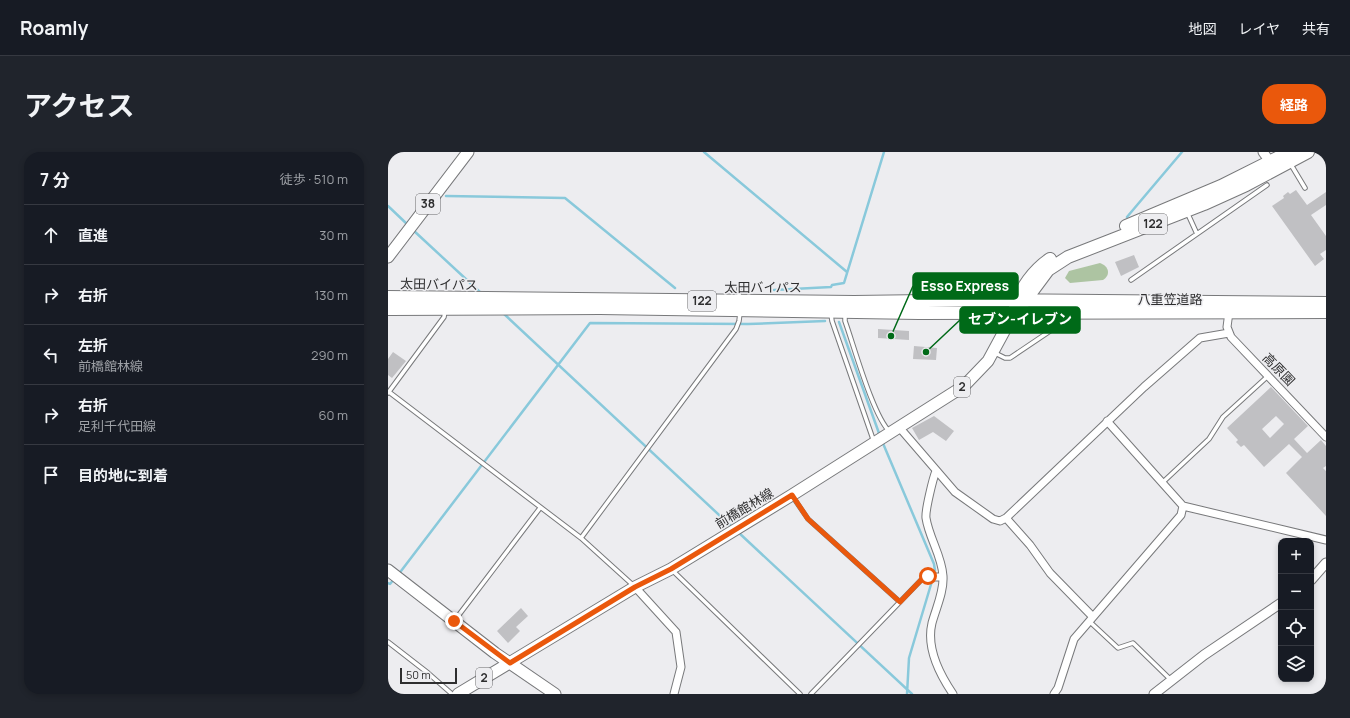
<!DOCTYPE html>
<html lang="ja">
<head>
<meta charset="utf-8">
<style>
	body { margin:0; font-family:Manrope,"Noto Sans JP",sans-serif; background:#20242c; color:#f1f3f6 }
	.controls { position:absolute; right:12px; bottom:12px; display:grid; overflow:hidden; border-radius:8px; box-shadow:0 2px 6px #0003 }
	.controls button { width:36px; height:36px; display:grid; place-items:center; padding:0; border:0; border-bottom:1px solid #363941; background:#171b24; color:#f1f3f6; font:20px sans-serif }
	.scale { position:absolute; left:12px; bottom:10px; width:57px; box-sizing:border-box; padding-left:4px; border:2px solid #2e2e2f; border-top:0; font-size:11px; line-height:14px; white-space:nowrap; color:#2e2e2f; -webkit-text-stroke:3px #ededf0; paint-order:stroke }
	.stop { position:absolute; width:12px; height:12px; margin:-9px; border:3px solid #ea580c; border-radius:50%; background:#fff }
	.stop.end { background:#ea580c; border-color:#fff; box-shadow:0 1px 4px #0008 }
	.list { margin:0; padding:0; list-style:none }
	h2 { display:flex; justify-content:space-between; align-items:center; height:52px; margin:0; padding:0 16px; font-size:17px }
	h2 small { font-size:13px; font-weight:400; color:#9ea1a6 }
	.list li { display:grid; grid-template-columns:26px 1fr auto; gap:12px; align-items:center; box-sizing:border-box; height:60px; padding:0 16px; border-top:1px solid #363941 }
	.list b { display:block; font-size:15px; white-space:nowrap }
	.list p { margin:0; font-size:13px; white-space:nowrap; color:#9ea1a6 }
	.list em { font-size:13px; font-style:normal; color:#9ea1a6 }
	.icon { flex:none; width:22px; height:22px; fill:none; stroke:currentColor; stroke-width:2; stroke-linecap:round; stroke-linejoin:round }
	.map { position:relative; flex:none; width:938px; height:542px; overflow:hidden; border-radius:16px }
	header { display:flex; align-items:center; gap:24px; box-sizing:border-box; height:56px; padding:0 20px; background:#171b24; border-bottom:1px solid #363941 }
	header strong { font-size:19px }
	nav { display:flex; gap:22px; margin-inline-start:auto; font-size:14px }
	.intro { display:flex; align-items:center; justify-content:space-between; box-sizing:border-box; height:96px; padding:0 24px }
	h1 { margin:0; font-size:28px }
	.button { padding:10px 18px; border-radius:16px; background:#ea580c; color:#fff; font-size:14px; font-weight:700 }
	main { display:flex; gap:24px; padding:0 24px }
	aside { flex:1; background:#171b24; border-radius:16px; box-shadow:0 2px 6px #0003 }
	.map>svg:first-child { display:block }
	.green { fill:#adc4a2 }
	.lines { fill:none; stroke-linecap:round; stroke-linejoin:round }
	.stream { stroke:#89c9db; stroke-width:2.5 }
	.building { fill:#c0c0c3; fill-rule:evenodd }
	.service-casing { stroke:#78797b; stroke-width:5.5 }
	.minor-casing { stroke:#78797b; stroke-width:9 }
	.tertiary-casing { stroke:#78797b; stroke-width:11 }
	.primary-casing { stroke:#78797b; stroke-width:13 }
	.trunk-casing { stroke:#78797b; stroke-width:14 }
	.service { stroke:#fff; stroke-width:3.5 }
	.minor { stroke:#fff; stroke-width:7 }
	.tertiary { stroke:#fff; stroke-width:9 }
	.primary { stroke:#fff; stroke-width:11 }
	.trunk { stroke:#fff; stroke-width:12 }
	.route { stroke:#ea580c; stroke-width:5 }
	.labels { text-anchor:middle; stroke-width:3; stroke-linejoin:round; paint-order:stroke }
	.shield { fill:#ededf0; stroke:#676769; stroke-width:1 }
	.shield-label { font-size:12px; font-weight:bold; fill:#2e2e2f }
	.street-label { font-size:13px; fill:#2e2e2f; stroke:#ededf0 }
	.leader { fill:none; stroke:#006a18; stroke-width:1.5 }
	.callout-dot { fill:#006a18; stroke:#ededf0; stroke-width:1.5 }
	.callout { fill:#006a18; stroke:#006a18; stroke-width:1.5 }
	.callout-label { font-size:14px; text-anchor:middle; font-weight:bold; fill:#fff }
</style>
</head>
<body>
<header>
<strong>Roamly</strong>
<nav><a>地図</a><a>レイヤ</a><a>共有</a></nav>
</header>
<div class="intro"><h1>アクセス</h1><a class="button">経路</a></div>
<main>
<aside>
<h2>7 分<small>徒歩 · 510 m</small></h2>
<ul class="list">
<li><svg class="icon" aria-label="ahead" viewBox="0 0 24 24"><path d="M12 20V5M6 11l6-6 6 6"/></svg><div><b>直進</b></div><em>30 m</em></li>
<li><svg class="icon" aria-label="right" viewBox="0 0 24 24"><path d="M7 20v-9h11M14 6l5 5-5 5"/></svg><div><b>右折</b></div><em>130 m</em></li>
<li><svg class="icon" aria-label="left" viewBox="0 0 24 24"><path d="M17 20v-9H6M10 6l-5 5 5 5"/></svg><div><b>左折</b><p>前橋館林線</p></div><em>290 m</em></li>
<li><svg class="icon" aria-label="right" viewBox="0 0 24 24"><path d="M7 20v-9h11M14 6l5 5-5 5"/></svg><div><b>右折</b><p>足利千代田線</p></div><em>60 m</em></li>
<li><svg class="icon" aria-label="arrive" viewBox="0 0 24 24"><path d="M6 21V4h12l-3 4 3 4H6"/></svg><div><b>目的地に到着</b></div></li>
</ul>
</aside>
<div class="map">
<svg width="938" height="542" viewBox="0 0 938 542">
	<rect width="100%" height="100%" fill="#ededf0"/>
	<!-- green -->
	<path class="green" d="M712 111C721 114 723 123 715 128L682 131 677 126 681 119Z"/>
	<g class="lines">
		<!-- stream -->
		<path class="stream" d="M316 0 459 120
			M58 44 177 46 287 136
			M0 54 20 73
			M739 65 794 0
			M25 78 93 141
			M386 138 443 135 444 133 456 131 496 0
			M115 161 345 376
			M451 170 492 284
			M494 289 546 412 547 419 521 506 519 542
			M350 380 524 542
			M10 423 202 171 360 172 437 169
			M0 431 2 432 7 426"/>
	</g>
	<!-- building -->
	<path class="building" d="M908 38 919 53 938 40V53L923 63 938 84V98L932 102 936 107 927 114 884 54 896 46 895 44 900 40 902 42Z
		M746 103 751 115 733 124 727 110Z
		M490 177 521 179V188L490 186Z
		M526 194 549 196 548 208 525 207Z
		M5 200 18 209 4 226 0 223V207Z
		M883 235 920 274 906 287 919 301 933 288 938 294V314L935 316 938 319V364L898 321 914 305 901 292 876 315 856 293 853 295 848 290 850 288 839 276ZM888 264 896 272 882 286 874 277Z
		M546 264 566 279 558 289 545 280 531 288 524 276Z
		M133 456 140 464 128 475 132 479 120 491 109 479Z"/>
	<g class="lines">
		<defs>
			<path id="service" d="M902 11 917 36
				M799 60 809 82
				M743 128 879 33
				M351 147V136
				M443 162 444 169 486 290
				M457 162V169C466 194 485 264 502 280
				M607 201 617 206H622L671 173
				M1 240 193 386 246 434
				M0 241 56 165 57 159
				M774 331 821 287 835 265 880 224
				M405 345 420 367 512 450
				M193 386 348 177 351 169 352 161
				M284 418 412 542
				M67 468 152 356
				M701 469 730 496 745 491 783 528
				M0 490 40 521 64 542
				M423 542 536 425"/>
			<path id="minor" d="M841 160 839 175 843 185 938 285
				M719 269 795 354 938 388
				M511 275 567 340 605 367 612 369 618 366 756 235 812 186 841 181
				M548 319C545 326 537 359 538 366 541 386 554 404 555 424 556 440 548 456 544 471 538 496 552 523 565 542
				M618 366 642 393 662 421 705 465
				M536 425H555
				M247 435 288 480 293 515 286 542
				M666 542 670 536 686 487 793 363 795 354"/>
			<path id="tertiary" d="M875 0 886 15
				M923 428 938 411
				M766 542 816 503 893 451"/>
			<path id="primary" d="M0 105 80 0
				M0 418 107 501 167 542
				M70 542 247 435 283 417 404 343 576 234 600 209 626 161"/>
			<path id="trunk" d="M738 74 833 34 901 0
				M0 145 466 150 610 148 938 151
				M634 153 660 118 680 105 816 52 858 33 920 0
				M627 156C632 136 646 118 662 107
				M0 157 212 156 531 161 938 160"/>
		</defs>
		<!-- service casing -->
		<use href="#service" class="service-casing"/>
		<!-- minor casing -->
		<use href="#minor" class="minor-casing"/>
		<!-- tertiary casing -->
		<use href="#tertiary" class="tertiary-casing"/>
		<!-- primary casing -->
		<use href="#primary" class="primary-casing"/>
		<!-- trunk casing -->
		<use href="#trunk" class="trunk-casing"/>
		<!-- service -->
		<use href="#service" class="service"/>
		<!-- minor -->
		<use href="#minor" class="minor"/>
		<!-- tertiary -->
		<use href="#tertiary" class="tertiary"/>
		<!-- primary -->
		<use href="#primary" class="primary"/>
		<!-- trunk -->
		<use href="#trunk" class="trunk"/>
	</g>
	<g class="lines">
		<!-- route -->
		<path class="route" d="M66 469 122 511 247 435 283 417 404 343 420 367 512 450 536 425 540 424"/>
	</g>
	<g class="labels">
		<!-- shield labels -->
		<g class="shield">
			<rect x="28" y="42" width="24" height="20" rx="3"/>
			<rect x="751" y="62" width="28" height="20" rx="3"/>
			<rect x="300" y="139" width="28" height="20" rx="3"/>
			<rect x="566" y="225" width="16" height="20" rx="3"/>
			<rect x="88" y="516" width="16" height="20" rx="3"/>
		</g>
		<g class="shield-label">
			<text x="40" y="56">38</text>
			<text x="765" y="76">122</text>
			<text x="314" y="153">122</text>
			<text x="574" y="239">2</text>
			<text x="96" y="530">2</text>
		</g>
		<!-- street labels -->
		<g class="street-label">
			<text transform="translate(51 132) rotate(1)" y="5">太田バイパス</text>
			<text x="375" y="140">太田バイパス</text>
			<text x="782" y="152">八重笠道路</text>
			<text transform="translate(891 217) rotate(46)" y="5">高原園</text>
			<text transform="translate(356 356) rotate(-31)" y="5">前橋館林線</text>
		</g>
	</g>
	<!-- callouts -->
	<path class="leader" d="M503 184L525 134M538 200L572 168"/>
	<g class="callout-dot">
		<circle cx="503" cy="184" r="4"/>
		<circle cx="538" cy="200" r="4"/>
	</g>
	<g class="callout">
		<rect x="525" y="121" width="105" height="26" rx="4"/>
		<rect x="572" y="155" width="120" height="26" rx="4"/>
	</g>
	<g class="callout-label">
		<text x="577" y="139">Esso Express</text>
		<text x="632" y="172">セブン-イレブン</text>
	</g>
</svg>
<div class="controls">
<button>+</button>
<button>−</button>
<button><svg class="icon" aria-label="locate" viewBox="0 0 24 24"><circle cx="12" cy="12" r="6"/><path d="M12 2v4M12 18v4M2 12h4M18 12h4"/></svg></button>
<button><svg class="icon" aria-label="layers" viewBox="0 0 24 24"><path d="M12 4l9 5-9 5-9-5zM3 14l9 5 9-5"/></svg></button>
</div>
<div class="scale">50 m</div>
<div class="stop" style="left:540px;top:424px"></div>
<div class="stop end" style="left:66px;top:469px"></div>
</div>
</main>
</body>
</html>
